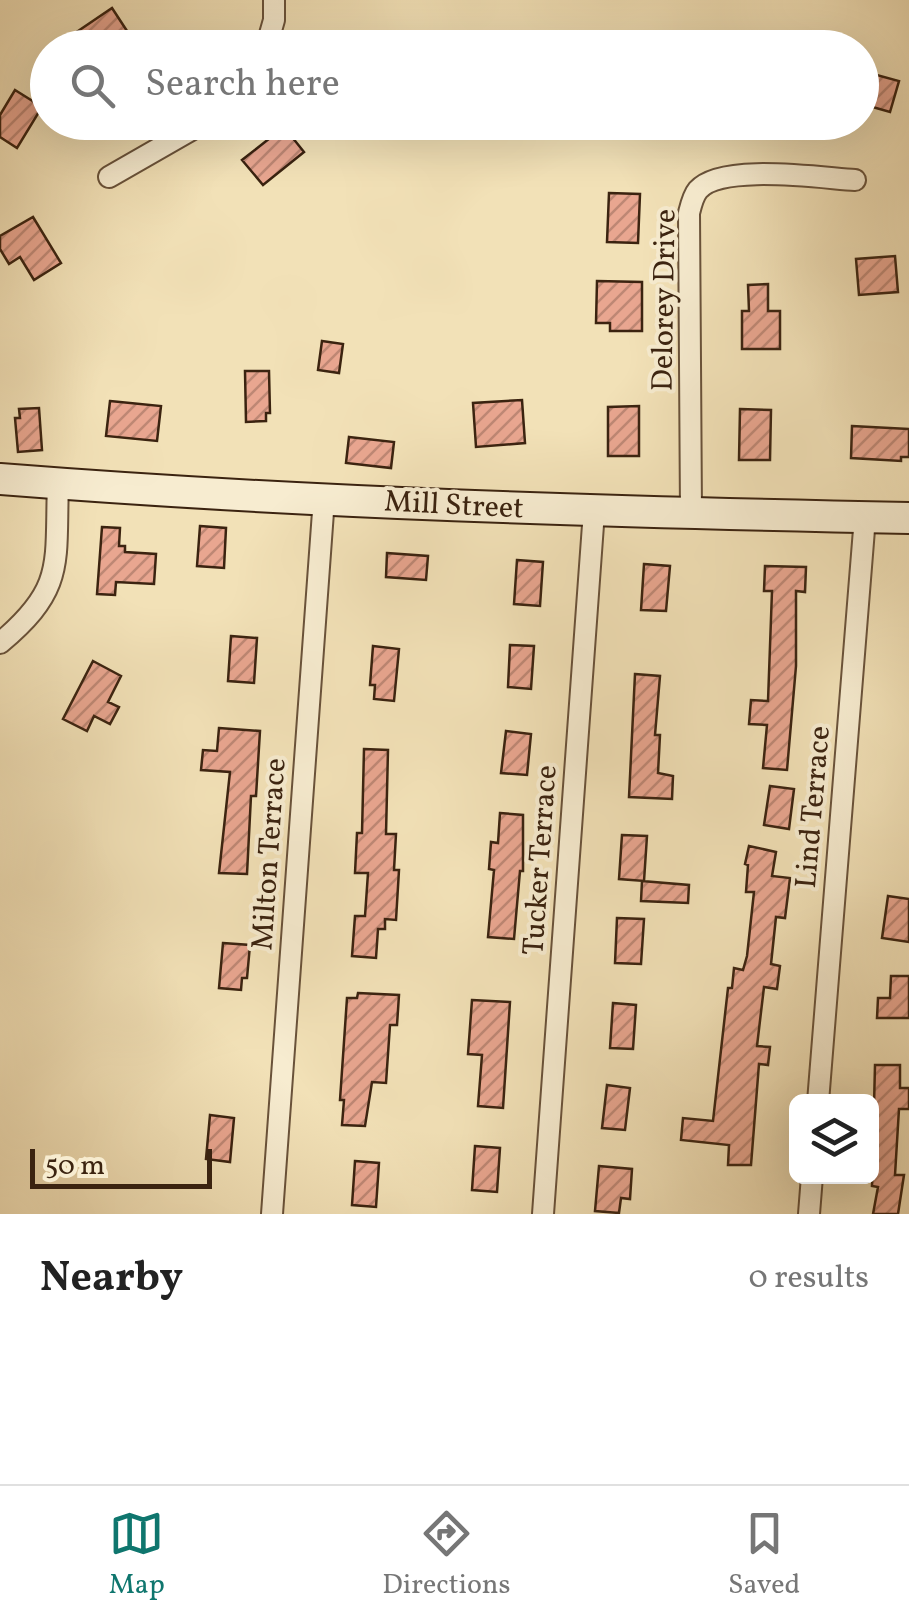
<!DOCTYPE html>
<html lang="en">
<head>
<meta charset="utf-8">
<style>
	body { margin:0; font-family:Vollkorn,serif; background:#f6f6f6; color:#222 }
	.controls { position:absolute; right:30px; bottom:30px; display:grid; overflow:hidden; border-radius:15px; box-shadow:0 10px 40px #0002 }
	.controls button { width:90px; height:90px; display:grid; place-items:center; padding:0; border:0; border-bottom:2px solid #e0e0e0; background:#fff; color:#222; font:50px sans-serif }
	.scale { position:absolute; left:30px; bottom:25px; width:182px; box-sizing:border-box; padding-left:10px; border:5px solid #3b2310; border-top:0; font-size:28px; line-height:35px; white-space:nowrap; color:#3b2310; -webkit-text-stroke:8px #f7ecd0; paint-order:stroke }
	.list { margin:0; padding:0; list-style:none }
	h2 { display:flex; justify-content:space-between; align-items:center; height:130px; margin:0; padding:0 40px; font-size:42px }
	h2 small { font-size:32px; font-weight:400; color:#767676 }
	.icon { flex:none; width:55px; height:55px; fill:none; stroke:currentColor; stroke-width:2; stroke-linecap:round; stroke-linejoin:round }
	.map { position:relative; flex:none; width:909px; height:1214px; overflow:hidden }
	.search { position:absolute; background:#fff; box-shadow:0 10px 40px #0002; left:30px; right:30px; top:30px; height:110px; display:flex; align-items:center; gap:25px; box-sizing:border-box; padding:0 35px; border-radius:55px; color:#767676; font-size:38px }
	.sheet { height:270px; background:#fff }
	nav { display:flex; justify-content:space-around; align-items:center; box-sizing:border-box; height:140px; border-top:2px solid #e0e0e0; background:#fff; font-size:28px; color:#767676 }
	nav a { display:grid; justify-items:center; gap:5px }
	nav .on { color:#0f766e }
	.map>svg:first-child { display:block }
	.building { fill:url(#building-hatch); stroke:#3b2310; stroke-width:2.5 }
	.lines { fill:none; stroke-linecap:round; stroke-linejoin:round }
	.street-casing { stroke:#69523a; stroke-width:24 }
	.secondary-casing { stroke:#3b2310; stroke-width:34 }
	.street { stroke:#f7ecd0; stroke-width:20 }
	.secondary { stroke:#f7ecd0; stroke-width:30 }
	.labels { text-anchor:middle; stroke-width:8; stroke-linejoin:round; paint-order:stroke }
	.street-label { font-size:30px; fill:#3b2310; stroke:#f7ecd0 }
</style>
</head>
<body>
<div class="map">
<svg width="909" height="1214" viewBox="0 0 909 1214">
	<defs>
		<pattern id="building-hatch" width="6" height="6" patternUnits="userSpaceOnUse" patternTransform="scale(2.5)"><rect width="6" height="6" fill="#e9a690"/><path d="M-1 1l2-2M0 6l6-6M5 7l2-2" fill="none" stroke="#be8774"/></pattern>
	</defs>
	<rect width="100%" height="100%" fill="#f2e1b7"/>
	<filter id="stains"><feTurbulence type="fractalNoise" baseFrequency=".002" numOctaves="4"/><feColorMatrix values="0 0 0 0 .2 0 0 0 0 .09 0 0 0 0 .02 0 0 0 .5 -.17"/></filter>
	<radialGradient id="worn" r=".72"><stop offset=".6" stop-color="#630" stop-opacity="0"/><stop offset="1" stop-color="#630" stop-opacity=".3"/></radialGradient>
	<!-- building -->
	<path class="building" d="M112 8 129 34 110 48H53Z
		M862 71 899 81 890 112 862 104Z
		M15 90 42 107 17 148 0 137V115Z
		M284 127 304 152 263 185 242 160Z
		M609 193 640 194 638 243 607 242Z
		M33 217 61 263 34 280 20 257 9 264 0 249V236Z
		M895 256 898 292 859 295 856 259Z
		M597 281 642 282V331H610V323H596Z
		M768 284V311H780V349H742V311H749L748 285Z
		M322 341 343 344 339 373 318 370Z
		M245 371H269L270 413H266V421L246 422Z
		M522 400 525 443 476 447 473 403Z
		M110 401 161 406 157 441 106 436Z
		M639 406V456H608V407Z
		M39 408 42 450 18 452 15 418H20L19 409Z
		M740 409 771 410 770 460H739Z
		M852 426 909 429V457H901V461L851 458Z
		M349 437 394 442 391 468 346 463Z
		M200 526 226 528 224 568 197 566Z
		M102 527 120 528 119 546H125V552L156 554 154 584 116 582 115 595 97 594Z
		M387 553 428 556 426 580 386 577Z
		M517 560 543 562 540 606 514 604Z
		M644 564 670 566 666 611 641 610Z
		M765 566 806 567 805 592 796 591V666L787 770 763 768 767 725 749 724 751 700 768 701 772 591H764Z
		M231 636 257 638 254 683 228 681Z
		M510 645 534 646 531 689 508 687Z
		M373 646 399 649 394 701 374 699 375 685H370Z
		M93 661 121 676 108 702 119 707 110 724 94 716 87 731 63 719Z
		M635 674 660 676 655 735H660L658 773 673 776 672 799 629 797Z
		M219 728 260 731 256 796H251L247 874 219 873 230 772 201 770 203 750 217 751Z
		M506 731 531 734 527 775 501 773Z
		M364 749 388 750 386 834H396L394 870H399L396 920 385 919V929H378L376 958 352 956 355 916H365L368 873H355L357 833H362Z
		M770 786 794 789 789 829 764 825Z
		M500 813 523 815V871H520L514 939 488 937 494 870 489 869 491 842 498 843Z
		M622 835 647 836 644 881 619 879Z
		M749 846 776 852 772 876 790 878 785 918 776 917 771 964 780 966 777 989 764 987 757 1046 770 1047 768 1065 759 1064 751 1165H728L729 1145 681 1140 683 1118 713 1121 728 988H732L734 968 743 970 747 956 754 892H746L748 865 745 864Z
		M642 881 689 885 688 903 641 901Z
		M888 896 909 899V942L882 938Z
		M617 918 644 919 641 964 615 963Z
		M223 943 250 945 247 978H242L241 990 219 988Z
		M891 976H909V1018H877L878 998H890Z
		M358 993 399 995 397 1025H390L386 1083 372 1082 365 1126 342 1125 344 1100H340L347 998H357Z
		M472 1000 510 1002 503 1108 478 1106 482 1055 468 1054Z
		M613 1003 636 1005 633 1049 610 1048Z
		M875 1065H900V1088H909V1109H899L895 1175H904L898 1214H873L878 1187 872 1186Z
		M607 1085 630 1088 625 1130 602 1128Z
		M210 1115 234 1118 230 1162 206 1159Z
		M475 1146 500 1148 497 1192 472 1190Z
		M355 1161 379 1163 376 1207 352 1205Z
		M599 1166 632 1169 630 1199 621 1198 619 1213 595 1211Z"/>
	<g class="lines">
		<defs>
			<path id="street" d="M266 48 274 20V0
				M109 177 205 122
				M691 513 689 213C691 205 693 196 698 190 721 163 821 178 855 180
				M0 643C66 588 55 563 58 484
				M818 1102 865 517
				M272 1214 324 498
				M543 1214 594 511
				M809 1214 812 1176"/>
			<path id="secondary" d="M0 479C302 503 606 512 909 518"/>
		</defs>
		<!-- street casing -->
		<use href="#street" class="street-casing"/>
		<!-- secondary casing -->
		<use href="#secondary" class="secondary-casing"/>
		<!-- street -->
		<use href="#street" class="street"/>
		<!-- secondary -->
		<use href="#secondary" class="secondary"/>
	</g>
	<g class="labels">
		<!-- street labels -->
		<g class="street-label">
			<text transform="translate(663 300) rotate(-89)" y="10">Delorey Drive</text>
			<text transform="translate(454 504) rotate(3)" y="10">Mill Street</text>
			<text transform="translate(812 807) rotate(-85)" y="10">Lind Terrace</text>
			<text transform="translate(268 854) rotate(-86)" y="10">Milton Terrace</text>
			<text transform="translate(539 860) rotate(-86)" y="10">Tucker Terrace</text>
		</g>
	</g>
	<rect width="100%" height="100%" filter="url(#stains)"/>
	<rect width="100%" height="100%" fill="url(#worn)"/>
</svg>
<div class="controls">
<button><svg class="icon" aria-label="layers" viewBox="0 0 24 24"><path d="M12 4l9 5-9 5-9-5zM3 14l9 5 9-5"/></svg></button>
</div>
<div class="scale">50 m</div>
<div class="search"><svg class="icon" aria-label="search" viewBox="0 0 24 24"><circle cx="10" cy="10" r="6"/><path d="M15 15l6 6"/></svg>Search here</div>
</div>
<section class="sheet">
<h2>Nearby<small>0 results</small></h2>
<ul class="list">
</ul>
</section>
<nav>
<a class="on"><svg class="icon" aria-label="map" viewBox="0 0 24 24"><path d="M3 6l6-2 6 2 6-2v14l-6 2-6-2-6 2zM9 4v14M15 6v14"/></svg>Map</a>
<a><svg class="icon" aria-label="directions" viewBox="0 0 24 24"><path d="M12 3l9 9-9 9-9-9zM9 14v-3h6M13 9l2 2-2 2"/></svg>Directions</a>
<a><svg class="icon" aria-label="saved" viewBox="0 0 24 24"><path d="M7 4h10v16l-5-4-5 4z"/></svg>Saved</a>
</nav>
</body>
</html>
